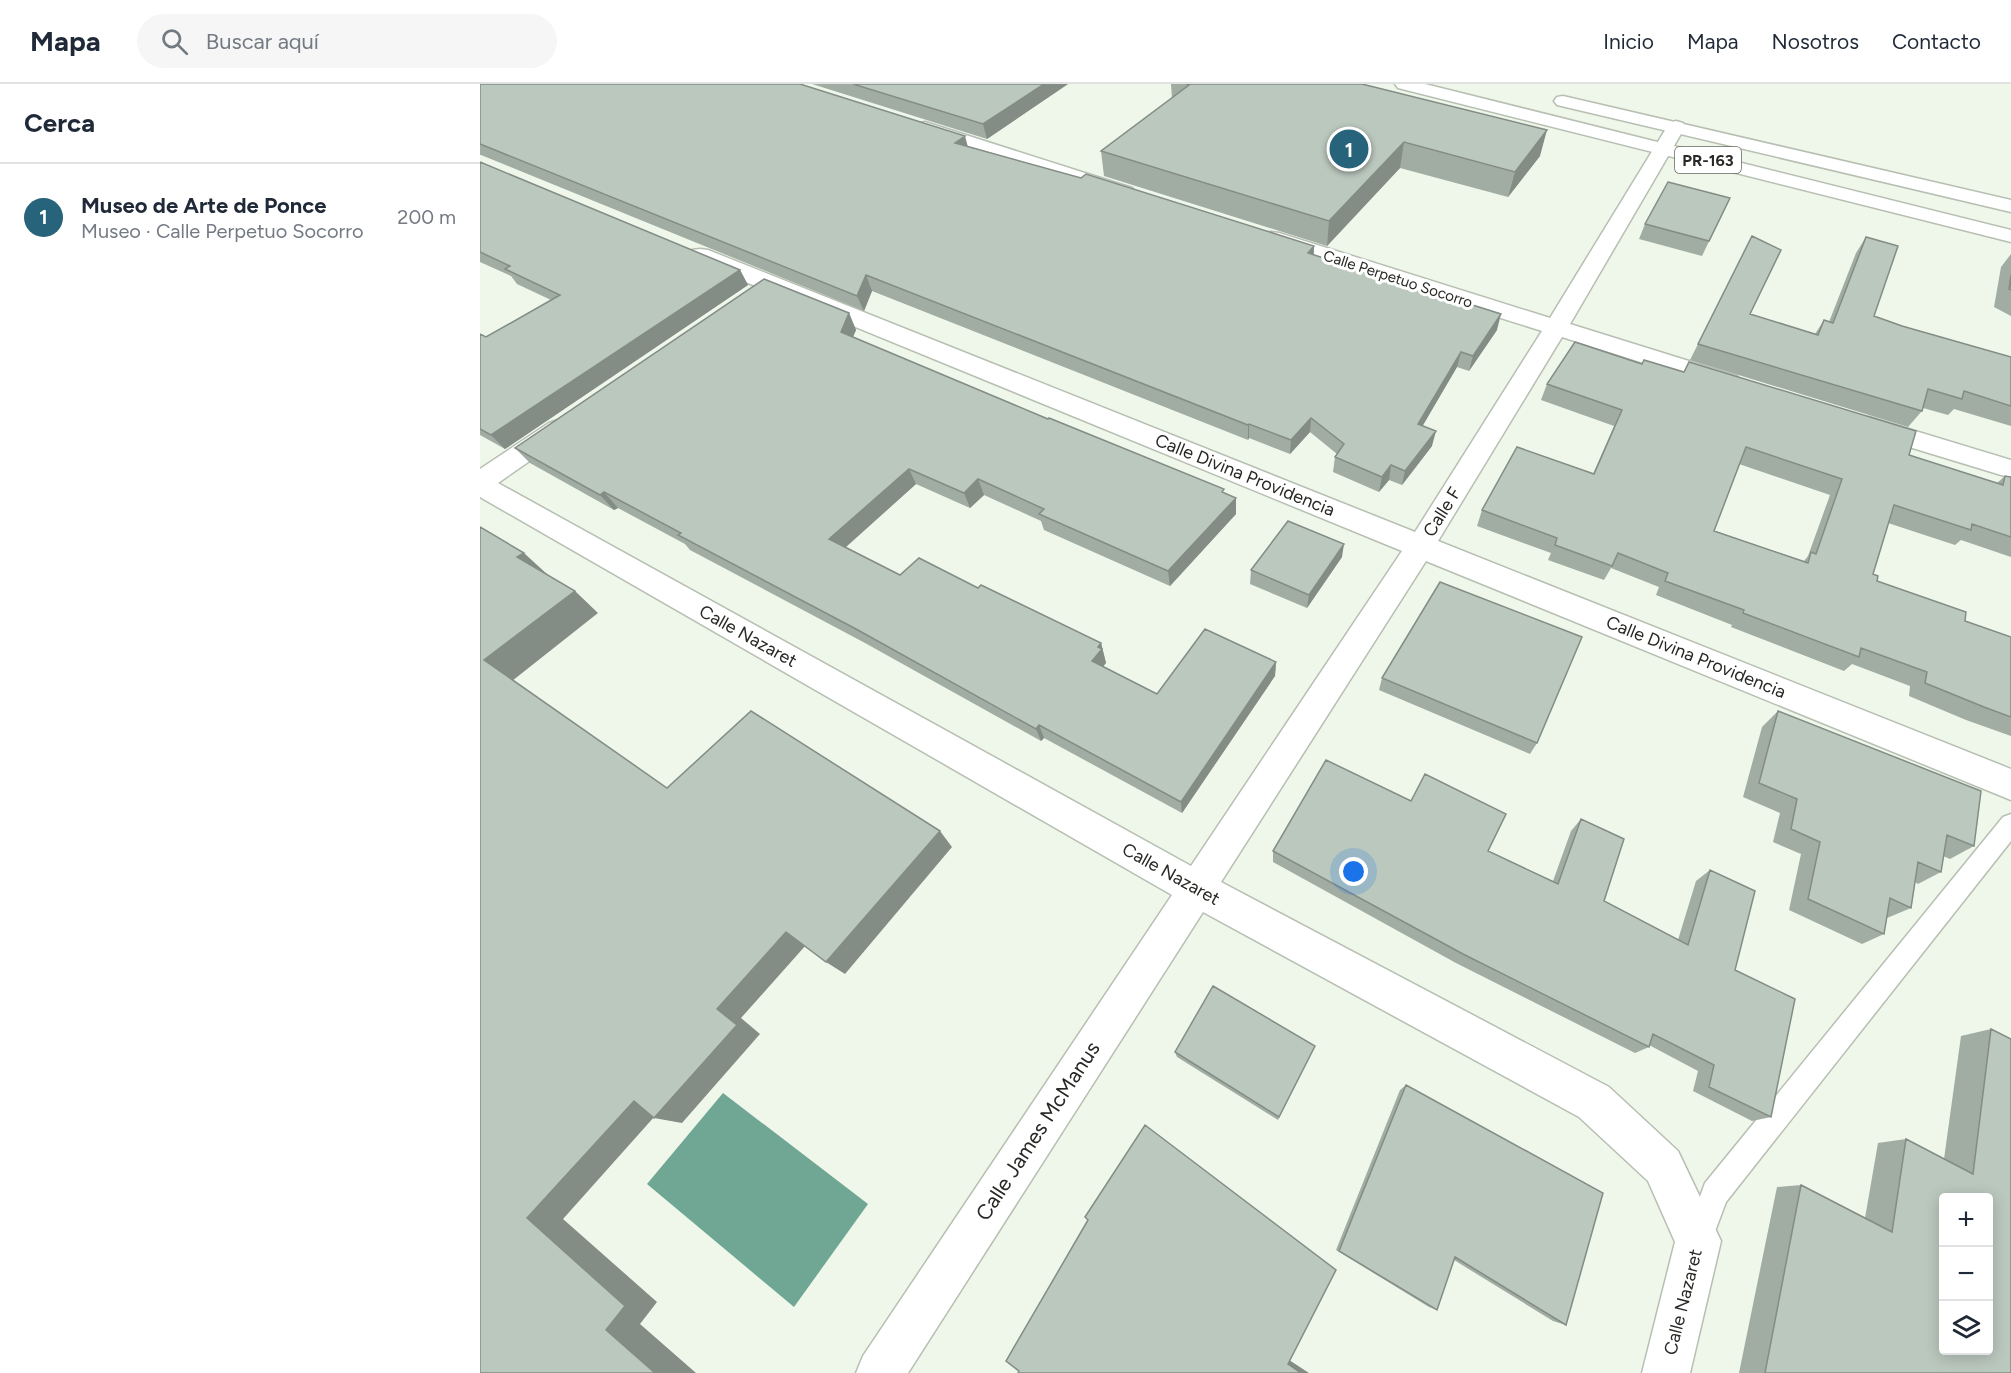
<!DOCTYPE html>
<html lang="es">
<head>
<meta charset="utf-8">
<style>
	body { margin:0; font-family:Figtree,sans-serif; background:#f6f6f7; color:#1f2937 }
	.controls { position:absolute; right:18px; bottom:18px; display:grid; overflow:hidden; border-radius:6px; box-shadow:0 3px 15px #0003 }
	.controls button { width:54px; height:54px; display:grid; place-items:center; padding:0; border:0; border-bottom:2px solid #e0e1e3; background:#fff; color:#1f2937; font:30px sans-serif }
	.you { position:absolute; left:874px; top:788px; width:21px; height:21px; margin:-15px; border:4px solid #fff; border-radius:50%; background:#1a73e8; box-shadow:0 0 0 9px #1a73e833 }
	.badge { display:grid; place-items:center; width:39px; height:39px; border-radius:50%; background:#27637b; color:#fff; font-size:20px; font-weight:700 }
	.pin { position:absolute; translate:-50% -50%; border:3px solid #fff; box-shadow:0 2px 6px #0006 }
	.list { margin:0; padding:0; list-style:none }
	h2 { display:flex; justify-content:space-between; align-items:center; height:78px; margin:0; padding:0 24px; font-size:26px }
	h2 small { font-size:20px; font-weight:400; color:#747a83 }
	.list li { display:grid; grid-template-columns:39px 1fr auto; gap:18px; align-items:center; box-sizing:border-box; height:108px; padding:0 24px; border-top:2px solid #e0e1e3 }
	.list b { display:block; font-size:22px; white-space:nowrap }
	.list p { margin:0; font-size:20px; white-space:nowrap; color:#747a83 }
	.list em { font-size:20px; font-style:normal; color:#747a83 }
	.icon { flex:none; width:33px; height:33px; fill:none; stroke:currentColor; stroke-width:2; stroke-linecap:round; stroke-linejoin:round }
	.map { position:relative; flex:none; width:1531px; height:1289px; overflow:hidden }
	header { display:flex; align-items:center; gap:36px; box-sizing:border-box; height:84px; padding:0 30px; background:#fff; border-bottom:2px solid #e0e1e3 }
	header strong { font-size:28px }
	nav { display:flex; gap:33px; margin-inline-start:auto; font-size:21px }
	.search { width:420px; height:54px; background:#f6f6f7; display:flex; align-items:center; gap:15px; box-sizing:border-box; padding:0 21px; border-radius:33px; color:#747a83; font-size:22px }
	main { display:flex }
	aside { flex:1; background:#fff }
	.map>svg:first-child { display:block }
	.water { fill:#6fa694 }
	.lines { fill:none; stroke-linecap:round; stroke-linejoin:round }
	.service-casing { stroke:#b6bfb2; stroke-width:3 }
	.minor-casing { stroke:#b6bfb2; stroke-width:3 }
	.primary-casing { stroke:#b6bfb2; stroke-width:3 }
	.service { fill:#fff; fill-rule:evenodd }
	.minor { fill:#fff; fill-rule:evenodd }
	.primary { fill:#fff; fill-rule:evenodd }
	.wall { fill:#a1aca3; fill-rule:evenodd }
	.shaded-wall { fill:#838c85 }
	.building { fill:#bbc8be; stroke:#838c85; stroke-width:1.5; fill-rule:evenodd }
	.labels { text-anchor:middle; stroke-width:6; stroke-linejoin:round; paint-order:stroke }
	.far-street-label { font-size:15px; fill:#262924; stroke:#fff }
	.shield { fill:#fff; stroke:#676966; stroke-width:1.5 }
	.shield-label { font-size:16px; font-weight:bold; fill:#262924 }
	.street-label { font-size:18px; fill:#262924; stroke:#fff }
	.near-street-label { font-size:21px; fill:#262924; stroke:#fff }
</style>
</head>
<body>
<header>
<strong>Mapa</strong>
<div class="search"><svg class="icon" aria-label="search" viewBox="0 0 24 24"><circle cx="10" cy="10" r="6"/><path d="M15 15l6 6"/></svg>Buscar aquí</div>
<nav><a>Inicio</a><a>Mapa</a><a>Nosotros</a><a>Contacto</a></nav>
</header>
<main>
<aside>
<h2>Cerca<small></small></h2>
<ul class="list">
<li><span class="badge">1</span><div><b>Museo de Arte de Ponce</b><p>Museo · Calle Perpetuo Socorro</p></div><em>200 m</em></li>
</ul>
</aside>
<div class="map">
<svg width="1531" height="1289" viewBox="0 0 1531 1289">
	<rect width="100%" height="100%" fill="#eef7e9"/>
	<!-- water -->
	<path class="water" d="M243 1009 388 1120 314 1223 167 1100Z"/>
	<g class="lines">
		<defs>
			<path id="service" d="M1531 730V757L1246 1118 1228 1166 1218 1170 1208 1166 1204 1156 1225 1099 1523 733Z"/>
			<path id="minor" d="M1196 37 1203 39 1205 43 1090 240 1257 292 1260 298 1257 304 1248 306 1082 253 958 457 1531 685V716L946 477 741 798 1129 1003 1198 1067 1241 1157 1210 1289H1162L1195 1158 1168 1097 1099 1033 723 828 428 1289H376L383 1272 692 811 0 413V385L69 339 78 336 87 339 91 345 87 351 18 399 711 782 922 467 212 176 209 171 212 166 220 165 228 166 935 448 1062 247 783 159 780 154 783 149 791 148 799 149 1070 234 1187 43 1189 39Z
				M445 38 652 104 655 108 652 112H638L438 48 436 44 438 40Z
				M1389 333 1531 376V394L1380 348 1376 342 1380 336Z"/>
			<path id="primary" d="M915 0H945L1531 146V158L918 4Z
				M1083 12 1531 116V128L1077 21 1074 17 1077 13Z"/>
		</defs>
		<!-- service casing -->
		<use href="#service" class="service-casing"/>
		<!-- minor casing -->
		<use href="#minor" class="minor-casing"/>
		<!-- primary casing -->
		<use href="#primary" class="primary-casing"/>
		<!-- service -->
		<use href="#service" class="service"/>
		<!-- minor -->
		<use href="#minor" class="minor"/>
		<!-- primary -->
		<use href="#primary" class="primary"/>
	</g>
	<!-- wall -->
	<path class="wall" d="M0 0 488 62 834 162V171L1017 246 989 287 977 283 942 342 952 362 922 401 909 396 899 408 853 388 855 373 857 370 830 348 810 370 769 354 768 356 392 207 384 227 1 71H0Z
		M332 0H588L507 55Z
		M691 0H882L1060 72 1028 113 920 84 847 162 624 92 621 67 692 14Z
		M0 78 260 186 268 201 25 365 0 351V250L6 253 71 216 37 200 31 192 0 178Z
		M1250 114 1222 172 1159 155 1165 140Z
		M1272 152 1270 230 1335 250 1344 236 1349 238 1376 169 1386 153 1394 232 1422 242 1531 273V342L1474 325 1468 331 1443 324 1442 327 1428 343 1210 276Z
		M1531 170V232L1514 223 1521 183Z
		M369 229 376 246 373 253 745 410 756 430 690 502 564 446 561 437 504 411 490 424 436 400 366 463 420 491 498 504 621 559 626 579 623 582 677 610 796 578 795 592 702 729 564 654 561 657 385 559 210 466 205 460 138 424 134 426 50 379 35 364Z
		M1067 300 1429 371 1517 399 1525 392 1531 393V473L1481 456 1475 461 1408 439 1393 490 1397 497 1485 537 1531 553V652L1486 636 1429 612 1430 602 1372 580 1364 587 1251 543 1252 541 1176 511 1179 503 1131 484 1124 496 1068 476 1071 469 997 442 1002 426 1113 390 1134 342 1061 316ZM1259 380 1350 411 1328 472 1324 477 1234 447Z
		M862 473 827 524 770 500 771 486Z
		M902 594 1057 659 1050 670 899 606Z
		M1298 627 1494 762 1470 775 1463 772 1461 788 1438 800 1435 798 1431 824 1407 834 1404 850 1382 860 1309 826 1321 770 1293 758 1300 729 1263 713 1282 643Z
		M1101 735 1124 817 1198 856 1216 797 1230 786 1291 1033 1272 1037 1213 1007 1218 987 1169 961V963L1155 969 976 879 793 778V767H1008L1073 797 1091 747Z
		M1511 945 1531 1289H1259L1297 1103 1321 1101 1385 1134 1398 1059 1426 1055 1464 1075 1481 952Z
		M835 962 798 1036 697 973 695 968Z
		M926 1001 1086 1241 1073 1237 974 1176 957 1226 949 1223 856 1166 920 1006Z"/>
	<!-- shaded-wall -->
	<path class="shaded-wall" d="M564 0H588L507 55 503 40Z
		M1067 46 1060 72 1028 113 1035 88Z
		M485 52 489 67 475 59Z
		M924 58 920 84 847 162 849 137Z
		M834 162 833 177 828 169Z
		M260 186 268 201 25 365 11 351Z
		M386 191 392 207 384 227 377 212Z
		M369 229 376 246 368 264 361 248Z
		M1021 230 1017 246 989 287 993 272Z
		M981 268 977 283 935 355 938 340Z
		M831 334 830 348 810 370 811 356Z
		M769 340V354L768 356V341Z
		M956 347 952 362 922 401 925 387Z
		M911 381 909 396 899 408 902 393Z
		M429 385 436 400 358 470 349 455Z
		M498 395 504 411 490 424 484 409Z
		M124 408 138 424 134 426 120 411Z
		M756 414V430L690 502 688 487Z
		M864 460 862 473 827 524 829 511Z
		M44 469 68 491 37 473Z
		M95 507 118 529 32 597 4 576Z
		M621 559 626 579 616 591 612 577 618 563Z
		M796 578 795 592 702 729 701 718Z
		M559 641 564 654 561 657 556 645Z
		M460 747 472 763 365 890 346 878Z
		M306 848 326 861 261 934 280 950 202 1039 174 1034 237 925Z
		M154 1017 183 1023 83 1135 177 1218 160 1240 216 1289H175L126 1246 47 1134Z
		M806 1274 829 1289H821L808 1280Z"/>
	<!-- building -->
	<path class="building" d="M0 0H320L485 52 475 59 601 94 606 90 834 162 828 169 1021 230 993 272 981 268 938 340 956 347 925 387 911 381 902 393 855 373 864 360 831 334 811 356 769 340 768 341 386 191 377 212 0 60Z
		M373 0H564L503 40Z
		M706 0H882L1067 46 1035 88 924 58 849 137 621 67 709 1Z
		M0 78 260 186 11 351 0 345V250L6 253 80 211 25 185 30 182 0 168Z
		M1188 98 1250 114 1229 157 1165 140Z
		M1272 152 1301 166 1270 230 1338 251 1344 236 1353 239 1386 153 1418 162 1394 232 1422 242 1531 273V322L1484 307 1482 315 1448 305 1442 327 1218 260Z
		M1531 191V206L1529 205Z
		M284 195 369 229 361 248 568 335 569 334 744 405 742 408 756 414 688 487 559 430 564 425 498 395 484 409 429 385 349 455 420 491 439 474 498 504 501 501 621 559 618 563 622 565 612 577 677 610 725 545 796 578 701 718 559 641 556 645 376 545 198 451 201 449 124 408 120 411 35 364Z
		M1095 258 1162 280 1164 276 1204 288 1209 278 1436 347 1429 371 1523 401 1525 392 1531 393V453L1492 440 1491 446 1414 421 1393 490 1398 492 1397 497 1486 528 1485 537 1531 553V633L1504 623 1445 599 1447 588 1381 564 1379 573 1263 529 1264 526 1185 497 1188 489 1138 469 1132 482 1075 461 1077 454 1002 426 1037 363 1114 390 1142 326 1067 300ZM1266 363 1362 395 1336 470 1331 468 1328 479 1234 447Z
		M808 437 864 460 829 511 771 486Z
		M0 443 44 469 37 473 95 507 4 576 187 704 271 627 460 747 346 878 306 848 237 925 257 941 174 1034 154 1017 47 1134 145 1222 126 1246 175 1289H0Z
		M960 498 1102 553 1057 659 902 594Z
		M1298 627 1501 707 1494 762 1467 751 1461 788 1438 778 1431 824 1410 814 1404 850 1328 815 1340 758 1311 745 1317 715 1279 699Z
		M846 676 931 717 945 690 1026 730 1008 767 1078 800 1101 735 1144 755 1124 817 1208 861 1230 786 1275 807 1255 886 1315 915 1291 1033 1229 1003 1234 981 1173 950 1169 963 983 870 793 767Z
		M733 902 835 962 799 1033 695 968Z
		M1511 945 1531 955V1289H1285L1321 1101 1412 1148 1426 1055 1493 1090ZM1464 1113H1509V1266H1464Z
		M926 1001 1123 1109 1086 1241 975 1173 957 1226 859 1167Z
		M665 1041 856 1186 808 1280 821 1289H538L539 1287 526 1277 608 1136 605 1133Z"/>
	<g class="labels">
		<!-- far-street labels -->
		<g class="far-street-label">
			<text transform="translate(918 195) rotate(18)" y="5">Calle Perpetuo Socorro</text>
		</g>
		<!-- shield labels -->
		<rect class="shield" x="1195" y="63" width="66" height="26" rx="4.5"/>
		<g class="shield-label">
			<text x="1228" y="82">PR-163</text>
		</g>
		<!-- street labels -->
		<g class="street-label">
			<text transform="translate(765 391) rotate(22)" y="6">Calle Divina Providencia</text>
			<text transform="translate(962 428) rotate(-58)" y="6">Calle F</text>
			<text transform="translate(268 552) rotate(29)" y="6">Calle Nazaret</text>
			<text transform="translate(1216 573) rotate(22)" y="6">Calle Divina Providencia</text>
			<text transform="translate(691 790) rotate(29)" y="6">Calle Nazaret</text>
			<text transform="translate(1203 1218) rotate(-76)" y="6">Calle Nazaret</text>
		</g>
		<!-- near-street labels -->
		<g class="near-street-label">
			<text transform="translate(558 1047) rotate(-57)" y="7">Calle James McManus</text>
		</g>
	</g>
</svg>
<div class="controls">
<button>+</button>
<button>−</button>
<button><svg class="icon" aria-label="layers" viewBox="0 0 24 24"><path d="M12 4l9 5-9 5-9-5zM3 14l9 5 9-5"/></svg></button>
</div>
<div class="you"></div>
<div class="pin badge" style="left:869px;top:65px">1</div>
</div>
</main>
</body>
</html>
